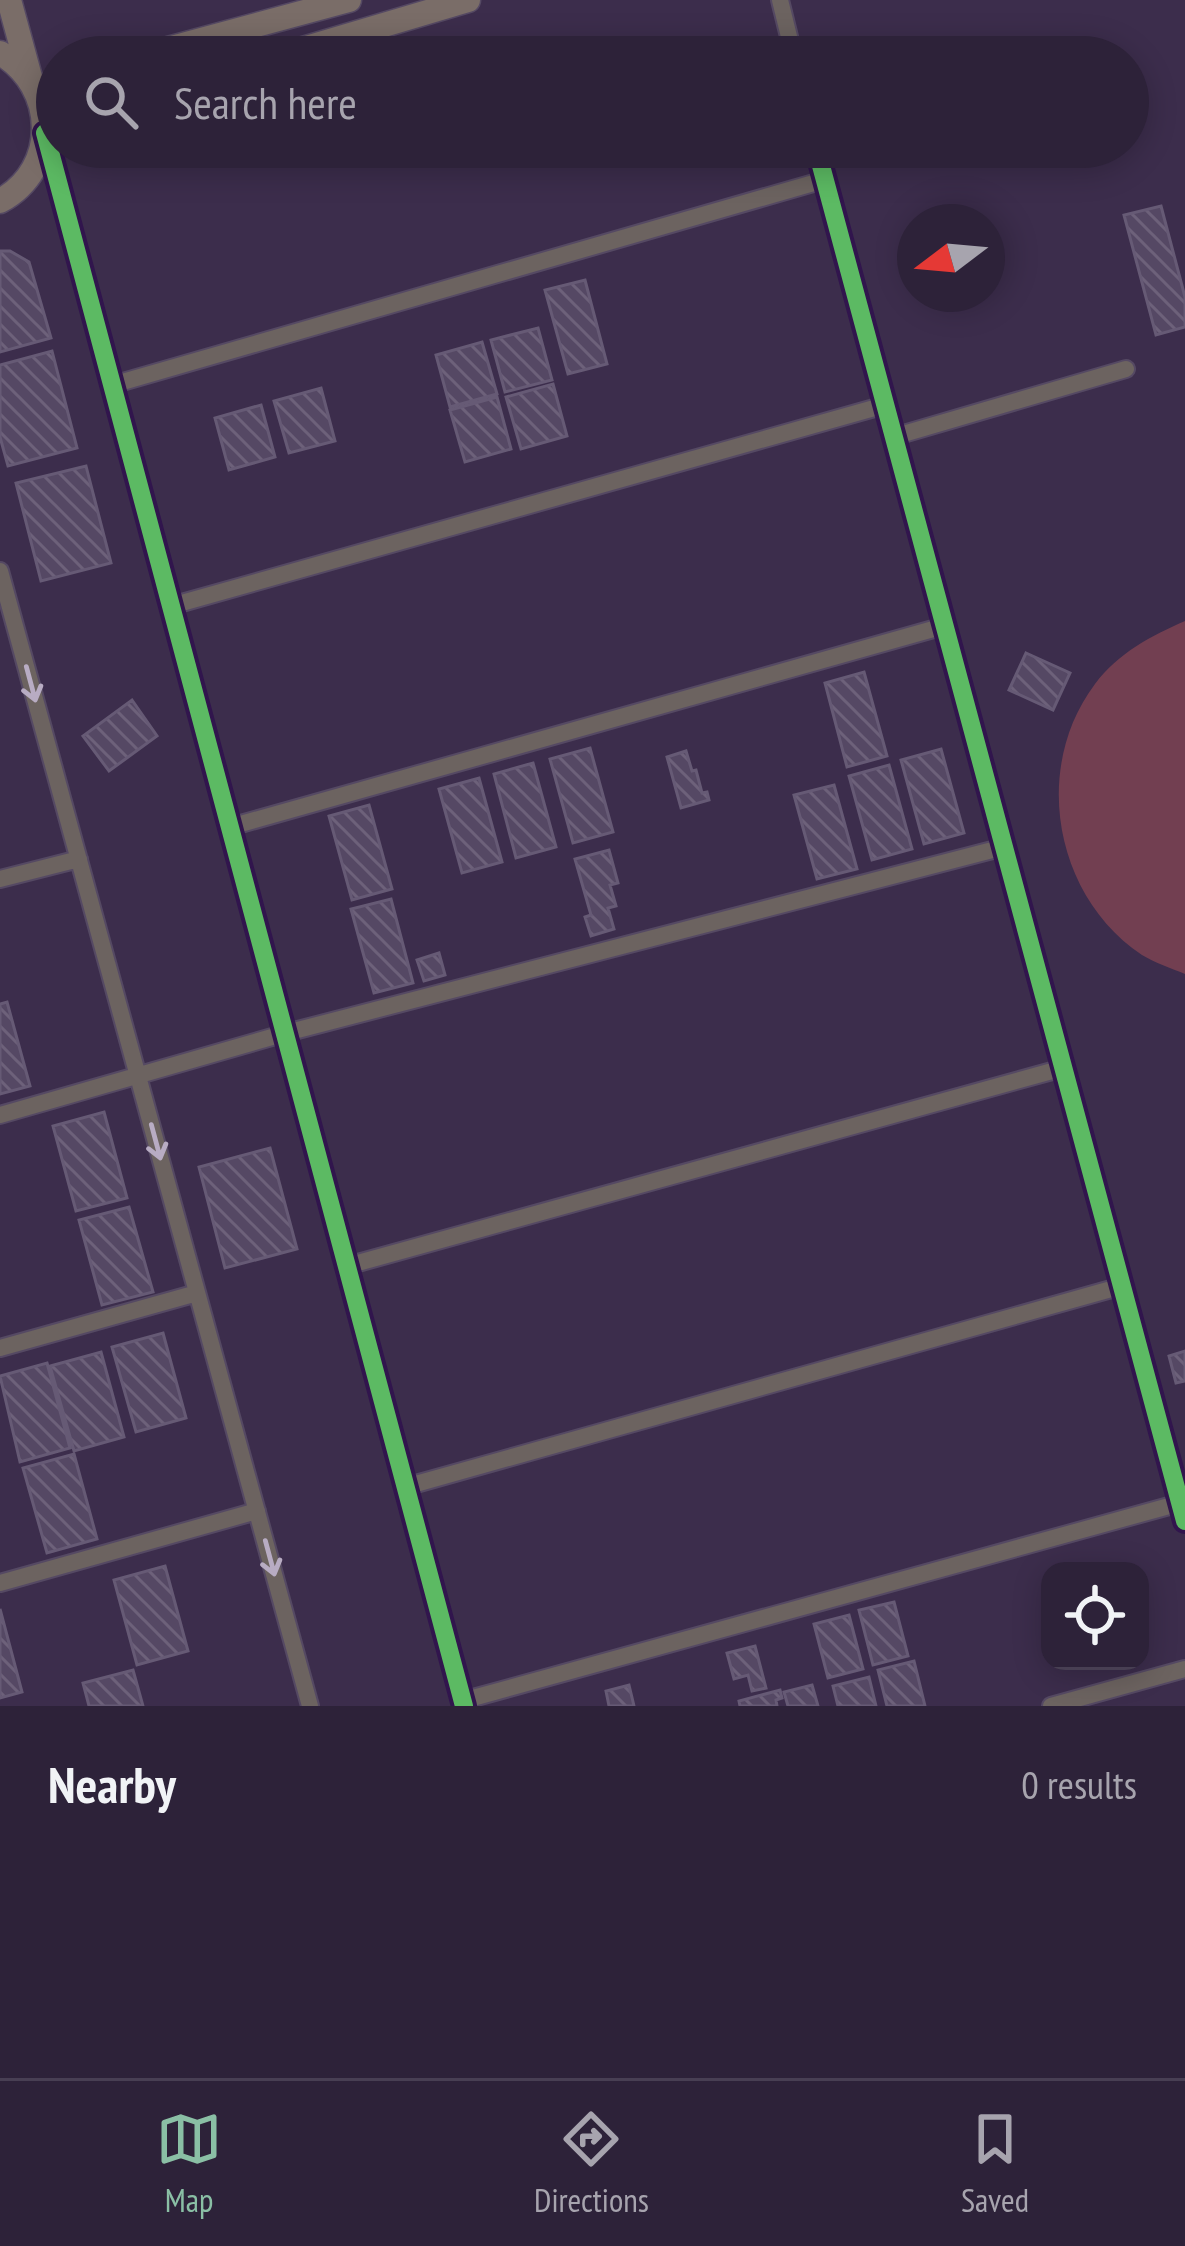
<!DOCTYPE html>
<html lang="en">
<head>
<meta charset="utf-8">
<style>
	body { margin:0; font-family:"PT Sans Narrow",sans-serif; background:#392f44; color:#f1f3f6 }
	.controls { position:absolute; right:36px; bottom:36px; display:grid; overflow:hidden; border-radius:24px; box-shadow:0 6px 30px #0003 }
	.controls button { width:108px; height:108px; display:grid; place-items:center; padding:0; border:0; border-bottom:3px solid #483f53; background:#2d2239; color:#f1f3f6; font:60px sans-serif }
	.compass { position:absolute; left:897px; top:204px; width:108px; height:108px; border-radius:50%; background:#2d2239; box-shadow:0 6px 30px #0003; rotate:254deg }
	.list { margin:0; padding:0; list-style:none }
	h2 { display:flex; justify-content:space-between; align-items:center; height:156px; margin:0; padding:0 48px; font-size:51px }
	h2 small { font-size:39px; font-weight:400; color:#a7a4ae }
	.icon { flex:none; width:66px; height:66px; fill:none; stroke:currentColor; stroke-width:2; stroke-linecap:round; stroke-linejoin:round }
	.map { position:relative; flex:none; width:1185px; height:1706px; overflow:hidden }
	.search { position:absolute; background:#2d2239; box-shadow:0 6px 30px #0003; left:36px; right:36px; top:36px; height:132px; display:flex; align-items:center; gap:30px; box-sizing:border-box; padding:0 42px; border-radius:66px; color:#a7a4ae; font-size:45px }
	.sheet { height:372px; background:#2d2239 }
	nav { display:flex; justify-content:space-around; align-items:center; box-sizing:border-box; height:168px; border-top:3px solid #483f53; background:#2d2239; font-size:33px; color:#a7a4ae }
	nav a { display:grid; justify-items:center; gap:6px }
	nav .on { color:#8abfa5 }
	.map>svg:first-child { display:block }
	.pitch { fill:#723f51 }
	.building { fill:url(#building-back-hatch); stroke:#665a75; stroke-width:3 }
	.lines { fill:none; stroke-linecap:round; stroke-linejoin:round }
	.street-casing { stroke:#554963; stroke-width:20 }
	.secondary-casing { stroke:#554963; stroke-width:27 }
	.street { stroke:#6c6360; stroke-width:16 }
	.secondary { stroke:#7a6d68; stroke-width:24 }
	.cycleway-casing { stroke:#31154d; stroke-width:26 }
	.cycleway { stroke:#5cba63; stroke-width:18 }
	.oneway { stroke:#b8acc3 }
</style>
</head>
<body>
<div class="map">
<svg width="1185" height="1706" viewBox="0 0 1185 1706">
	<defs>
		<pattern id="building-back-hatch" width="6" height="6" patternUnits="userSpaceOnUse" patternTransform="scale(3)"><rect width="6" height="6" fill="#554864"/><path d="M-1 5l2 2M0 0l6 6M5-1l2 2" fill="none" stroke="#6d617a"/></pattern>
	</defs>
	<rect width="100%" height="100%" fill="#3c2d4c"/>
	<!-- pitch -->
	<path class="pitch" d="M1185 621V974C1171 968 1155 963 1142 955 1055 897 1031 769 1095 684 1118 653 1151 636 1185 621Z"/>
	<!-- building -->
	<path class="building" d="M1161 206 1185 297V327L1156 335 1124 215Z
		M0 251H10L29 262 51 338 0 352Z
		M585 280 607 364 568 374 545 290Z
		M538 328 552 380 505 392 491 340Z
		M482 342 497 394 450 407 436 355Z
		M52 351 77 448 8 466 0 437V365Z
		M553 384 567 436 521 449 506 397Z
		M321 388 335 441 289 453 274 401Z
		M497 397 511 449 465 462 450 410Z
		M261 405 275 457 229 470 215 418Z
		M86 466 111 563 41 581 16 483Z
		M1026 653 1070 673 1053 710 1009 690Z
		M864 672 887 756 847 767 825 683Z
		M132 700 157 736 109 771 83 736Z
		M590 748 613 832 573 843 550 759Z
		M941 749 964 833 924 844 901 760Z
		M686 751 692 771 696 770 702 793 707 792 709 800 681 808 667 757Z
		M533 763 556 847 516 858 494 774Z
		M889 765 912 849 872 860 849 776Z
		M479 778 502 862 462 873 439 789Z
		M834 785 857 869 817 879 794 795Z
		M369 805 392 889 352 900 329 816Z
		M609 850 618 883 610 885 616 906 608 908 614 929 591 936 585 917 591 915 575 859Z
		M391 899 413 983 374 993 351 909Z
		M439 953 445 975 424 981 417 960Z
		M7 1002 30 1086 0 1094V1004Z
		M104 1112 127 1198 76 1211 53 1126Z
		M270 1148 297 1249 225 1268 199 1167Z
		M129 1207 153 1292 102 1305 79 1220Z
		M163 1333 186 1418 136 1432 112 1347Z
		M1185 1351V1381L1176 1383 1169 1356Z
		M101 1352 124 1437 74 1451 50 1366Z
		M47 1363 70 1448 20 1462 0 1376Z
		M74 1454 97 1539 47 1553 23 1468Z
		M165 1566 188 1651 137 1665 114 1580Z
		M894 1602 908 1656 873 1665 859 1610Z
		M0 1609 22 1692 0 1698Z
		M849 1615 863 1669 828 1678 814 1624Z
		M755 1646 766 1688 752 1691 748 1675 734 1679 727 1653Z
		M914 1661 925 1706H887L878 1670Z
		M133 1670 143 1706H89L83 1683Z
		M869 1677 876 1706H838L833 1686Z
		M629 1685 634 1706H609L606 1691Z
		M812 1685 818 1706H788L784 1692Z
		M780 1690 782 1698 776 1700 777 1706H740L739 1701Z"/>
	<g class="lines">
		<defs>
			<path id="street" d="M780 0 794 57
				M46 135 464 1706
				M816 147 1185 1521
				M112 385 824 180
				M893 437 1126 369
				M0 571 310 1706
				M171 606 885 405
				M230 827 944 626
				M0 879 79 859
				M0 1115 286 1033 1004 847
				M347 1266 1063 1068
				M0 1348 197 1293
				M405 1487 1122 1286
				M0 1583 257 1511
				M462 1701 1180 1503
				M1051 1706 1185 1669"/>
			<path id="secondary" d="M9 0 30 77
				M0 53C57 86 60 169 0 201
				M138 57 349 0
				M276 57 468 0"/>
		</defs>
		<!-- street casing -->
		<use href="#street" class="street-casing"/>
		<!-- secondary casing -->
		<use href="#secondary" class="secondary-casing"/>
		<!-- street -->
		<use href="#street" class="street"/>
		<!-- secondary -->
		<use href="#secondary" class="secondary"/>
		<defs>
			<path id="cycleway" d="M45 133 464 1706
				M816 147 1185 1521"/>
		</defs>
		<!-- cycleway casing -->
		<use href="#cycleway" class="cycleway-casing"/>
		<!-- cycleway -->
		<use href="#cycleway" class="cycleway"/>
	</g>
	<!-- one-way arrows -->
	<defs><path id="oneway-shaft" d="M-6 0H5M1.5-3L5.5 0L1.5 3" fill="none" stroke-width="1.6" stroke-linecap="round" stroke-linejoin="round" transform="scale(3)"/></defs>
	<g class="oneway">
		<use href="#oneway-shaft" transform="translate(31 684) rotate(75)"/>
		<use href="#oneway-shaft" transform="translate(156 1142) rotate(75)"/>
		<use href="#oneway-shaft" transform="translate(270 1558) rotate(75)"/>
	</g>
</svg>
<div class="controls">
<button><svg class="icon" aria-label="locate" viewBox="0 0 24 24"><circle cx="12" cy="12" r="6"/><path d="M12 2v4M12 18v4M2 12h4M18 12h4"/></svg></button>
</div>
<svg class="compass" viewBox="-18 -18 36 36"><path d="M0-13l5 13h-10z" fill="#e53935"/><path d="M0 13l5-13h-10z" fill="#a7a4ae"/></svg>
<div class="search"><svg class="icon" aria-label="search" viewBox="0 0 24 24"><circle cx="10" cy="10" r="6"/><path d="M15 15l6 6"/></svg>Search here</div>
</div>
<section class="sheet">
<h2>Nearby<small>0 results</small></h2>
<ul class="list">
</ul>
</section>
<nav>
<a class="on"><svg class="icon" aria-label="map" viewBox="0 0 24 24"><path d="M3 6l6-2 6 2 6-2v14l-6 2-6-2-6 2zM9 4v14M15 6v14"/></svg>Map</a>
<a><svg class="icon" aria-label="directions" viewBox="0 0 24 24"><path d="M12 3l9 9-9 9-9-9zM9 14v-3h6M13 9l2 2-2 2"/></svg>Directions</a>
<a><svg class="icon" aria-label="saved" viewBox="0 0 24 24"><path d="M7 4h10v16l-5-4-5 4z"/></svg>Saved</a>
</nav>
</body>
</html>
